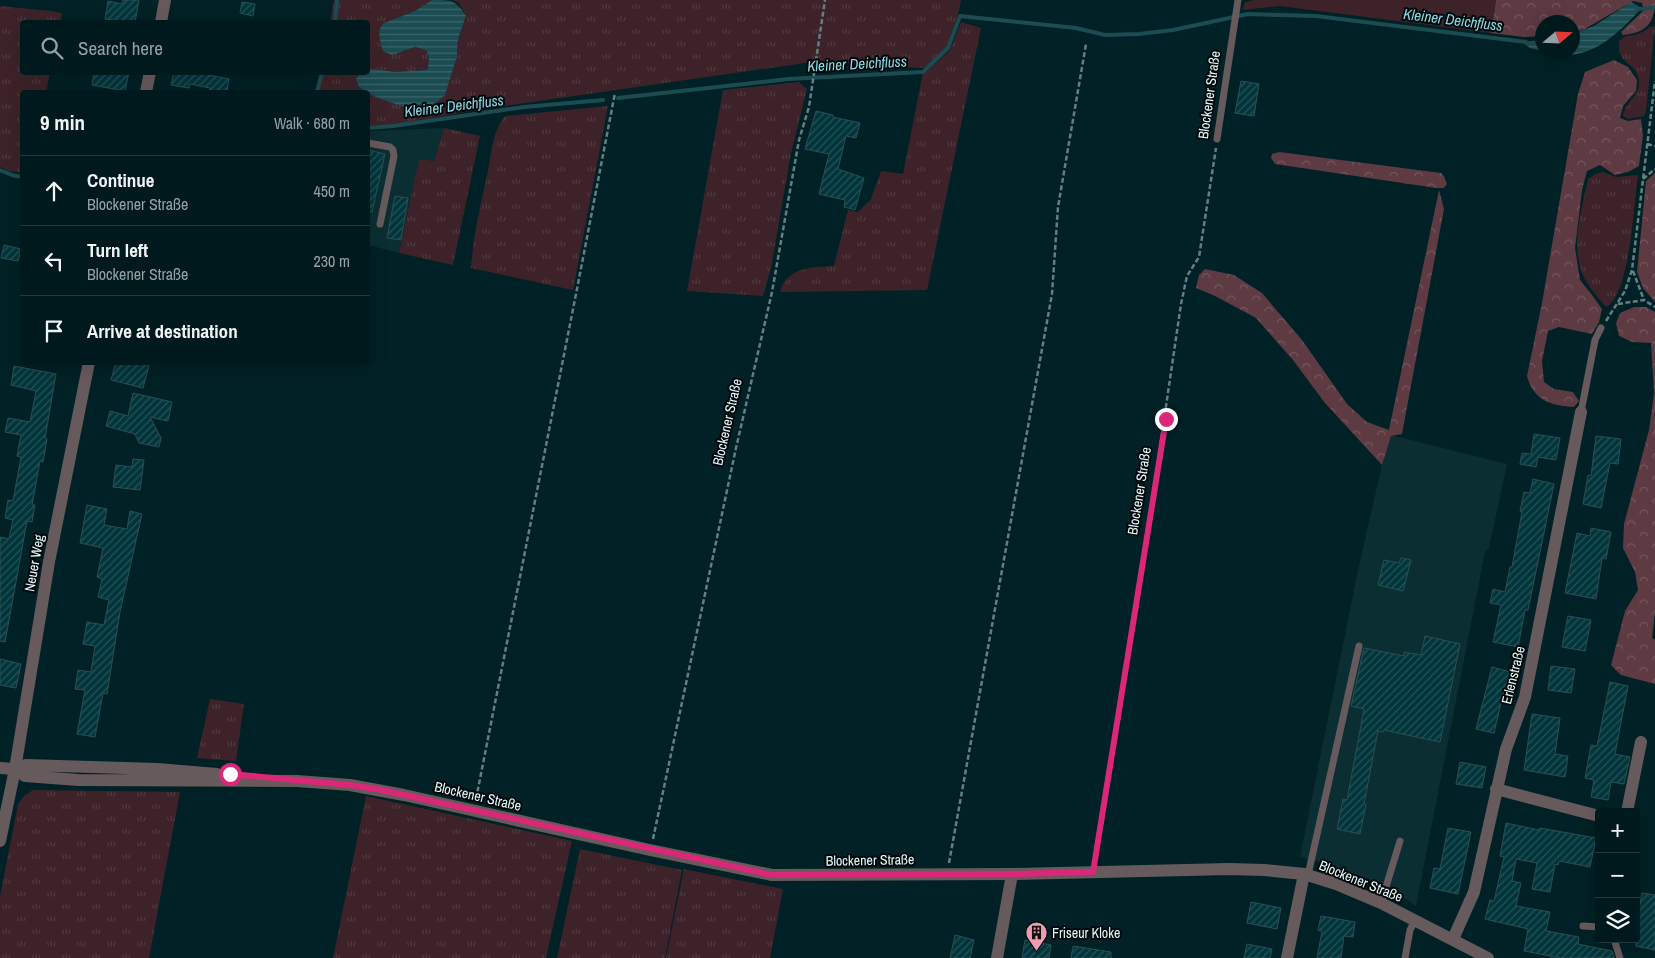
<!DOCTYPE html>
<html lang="en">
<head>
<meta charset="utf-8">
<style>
	body { margin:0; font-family:"Archivo Narrow",sans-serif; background:#0e2629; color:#f1f3f6 }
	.controls { position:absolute; right:15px; bottom:15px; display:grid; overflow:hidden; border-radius:5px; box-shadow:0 5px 20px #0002 }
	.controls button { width:45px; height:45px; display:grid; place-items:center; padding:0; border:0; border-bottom:1px solid #22383b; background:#00191c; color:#f1f3f6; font:25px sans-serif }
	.compass { position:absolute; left:1535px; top:15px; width:45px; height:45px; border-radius:50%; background:#00191c; box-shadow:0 5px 20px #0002; rotate:71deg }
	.stop { position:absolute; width:15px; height:15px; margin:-11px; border:4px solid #db2777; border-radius:50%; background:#fff }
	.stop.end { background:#db2777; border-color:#fff; box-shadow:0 1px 5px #0008 }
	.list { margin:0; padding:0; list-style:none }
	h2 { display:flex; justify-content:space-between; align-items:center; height:65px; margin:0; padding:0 20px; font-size:21px }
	h2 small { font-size:16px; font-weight:400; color:#95a0a3 }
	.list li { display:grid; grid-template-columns:32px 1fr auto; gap:15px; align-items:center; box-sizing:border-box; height:70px; padding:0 20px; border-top:1px solid #22383b }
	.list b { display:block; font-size:19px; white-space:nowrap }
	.list p { margin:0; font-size:16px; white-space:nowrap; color:#95a0a3 }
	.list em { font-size:16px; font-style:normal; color:#95a0a3 }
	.icon { flex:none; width:28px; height:28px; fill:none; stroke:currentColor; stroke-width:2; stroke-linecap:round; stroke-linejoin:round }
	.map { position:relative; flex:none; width:1655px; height:958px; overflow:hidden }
	.search { position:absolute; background:#00191c; box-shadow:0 5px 20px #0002; left:20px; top:20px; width:350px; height:55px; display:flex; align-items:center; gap:12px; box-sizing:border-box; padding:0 18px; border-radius:5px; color:#95a0a3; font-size:19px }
	.panel { position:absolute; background:#00191c; box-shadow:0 5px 20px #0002; left:20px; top:90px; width:350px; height:275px; border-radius:5px }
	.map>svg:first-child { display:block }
	.built { fill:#0b2e32 }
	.grass { fill:url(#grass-tufts) }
	.forest { fill:url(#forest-crowns) }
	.green { fill:#3d2329 }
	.water { fill:url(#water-rules) }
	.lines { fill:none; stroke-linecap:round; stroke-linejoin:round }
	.stream { stroke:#1b4c51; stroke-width:4 }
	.building { fill:url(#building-hatch); stroke:#2d4f53 }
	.path { stroke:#647f82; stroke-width:2.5; stroke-dasharray:5 2.5; stroke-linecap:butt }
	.service { stroke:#675a5c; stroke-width:7 }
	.minor { stroke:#675a5c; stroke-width:12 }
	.tertiary { stroke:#675a5c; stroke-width:12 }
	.route { stroke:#db2777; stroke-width:6 }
	.labels { text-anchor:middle; stroke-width:4; stroke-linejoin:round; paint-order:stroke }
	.street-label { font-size:14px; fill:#e5f8fa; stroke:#00080a }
	.poi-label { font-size:14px; fill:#e5f8fa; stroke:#00080a; text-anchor:start }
	.water-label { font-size:15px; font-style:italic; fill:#89dce6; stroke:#00080a }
</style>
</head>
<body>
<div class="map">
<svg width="1655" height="958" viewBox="0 0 1655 958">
	<defs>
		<pattern id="grass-tufts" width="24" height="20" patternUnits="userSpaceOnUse" patternTransform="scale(1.25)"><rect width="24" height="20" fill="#3d2329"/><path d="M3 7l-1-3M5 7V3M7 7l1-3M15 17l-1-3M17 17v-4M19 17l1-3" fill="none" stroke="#50393e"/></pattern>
		<pattern id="forest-crowns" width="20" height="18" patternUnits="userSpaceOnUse" patternTransform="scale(1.25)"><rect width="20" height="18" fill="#5e3a42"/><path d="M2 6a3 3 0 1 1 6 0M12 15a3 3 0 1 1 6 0" fill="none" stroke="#75575e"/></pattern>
		<pattern id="water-rules" width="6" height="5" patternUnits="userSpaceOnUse" patternTransform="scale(1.25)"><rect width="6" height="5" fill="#1b4c51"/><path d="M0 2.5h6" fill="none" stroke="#3c676b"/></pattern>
		<pattern id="building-hatch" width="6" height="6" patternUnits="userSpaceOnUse" patternTransform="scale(1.25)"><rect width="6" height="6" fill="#00363b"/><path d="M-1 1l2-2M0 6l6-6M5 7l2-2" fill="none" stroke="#255458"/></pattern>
	</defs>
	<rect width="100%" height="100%" fill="#002125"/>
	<!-- built -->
	<path class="built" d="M444 128 434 161 419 159 399 253 368 245V131Z
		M1391 435 1507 464 1489 548 1485 552 1416 906 1396 893 1359 876 1328 864 1300 857 1358 570 1382 465Z"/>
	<!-- grass -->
	<path class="grass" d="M334 0H432L415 11 384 23 402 52 415 47 426 50C430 58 429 62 427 70L395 72 374 69H368V22H330Z
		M452 0H961L959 11 946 48 925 68 812 62 483 109 368 129V92H316L320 73H360L356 79 395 103 412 110 457 56 458 39 466 16 459 3Z
		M0 6 52 11 62 13 60 22H22V72L50 73 46 92H22V173L9 171 0 167Z
		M961 22 981 28 927 290 780 292C788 267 811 267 834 266L848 210 858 212 871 199 881 171 903 174 923 72 927 71 950 50Z
		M1655 26 1646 111 1644 116 1628 119 1623 116C1626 100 1640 97 1639 81 1637 61 1616 66 1619 41L1626 36 1635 35 1645 31 1650 27Z
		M799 82 807 89 791 153 771 268 763 296 687 291 723 90Z
		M608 106 573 290 471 268C473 237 480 207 487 176 491 157 492 131 505 116Z
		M444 128 480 136 453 265 399 253 419 159 434 161Z
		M1603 172 1616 177 1638 175C1634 202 1630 296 1606 307 1598 297 1588 287 1583 275 1570 245 1582 209 1588 179L1596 174Z
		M210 699 244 704 236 761 197 758Z
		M33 790 180 792 149 958H0V896L18 804 24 796Z
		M366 796 572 841 546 958H333Z
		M580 849 682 870 665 958H557Z
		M684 869 783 889 770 958H666Z"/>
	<!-- forest -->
	<path class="forest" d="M1496 0H1655C1655 23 1646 33 1623 35L1621 32 1644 10 1642 3 1633 1 1583 30 1573 32 1572 22H1542V36L1524 37 1491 33Z
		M1614 60 1628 67 1637 80 1636 91 1623 106 1620 118 1628 121 1641 119 1643 135 1639 166 1628 172 1615 175 1600 165 1587 171 1582 190 1575 248 1580 280 1592 295 1602 309 1599 322 1592 334 1559 327 1548 331 1542 361 1544 382 1554 389 1573 392 1579 401 1574 407C1551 406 1533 400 1527 376L1542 303 1578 94 1585 72Z
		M1279 152 1441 173 1444 176 1447 184 1444 188H1436L1275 164 1271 158 1272 154Z
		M1655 173V302L1643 288 1637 272 1646 181Z
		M1439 190 1444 209 1402 434 1391 436 1382 465 1325 403 1293 360 1256 318 1215 296 1196 288 1199 275 1205 269 1234 275 1262 293 1302 340 1347 404 1367 422 1389 430Z
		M1634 307H1646L1655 312V611L1652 638 1655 640V684L1621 675 1611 665 1625 611 1638 590 1635 572 1623 548 1624 524 1649 430 1654 393 1651 343 1632 342 1619 336 1616 323 1620 313Z"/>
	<!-- green -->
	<path class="green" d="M1253 0H1496L1491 33 1280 6 1243 10 1244 3Z"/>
	<!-- water -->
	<path class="water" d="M432 0C452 0 456 0 466 16L458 39 457 56 445 95 433 105 412 110 376 97 359 87 356 79 360 73 368 72V69H374L395 72 427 70C429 62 430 58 426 50L415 47 392 55 383 51C380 41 376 30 384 23L415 11Z
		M1631 2 1642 8C1616 35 1590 63 1549 53L1572 52 1573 34 1594 26Z
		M1542 40V51L1530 48 1522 42Z"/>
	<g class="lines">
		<!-- stream -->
		<path class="stream" d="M1637 9 1655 8
			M335 22 337 0
			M317 92 322 72
			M618 98 788 79 923 72 948 48 960 16 1076 28 1105 35 1139 34 1173 30 1248 14 1316 16 1526 42
			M368 128 393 126 524 107 603 100
			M0 170 12 175 22 177"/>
	</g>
	<!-- building -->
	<path class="building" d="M123 0H139L135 22H124L105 19 108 1 122 4Z
		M242 2 255 4 253 16 240 13Z
		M94 72H129L125 91 92 85Z
		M174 72H193L229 79 227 92H209L210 88 190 84 189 88 171 85Z
		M1241 81 1259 84 1254 116 1235 113Z
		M816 111 833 115V117L860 123 856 138 846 136 838 169 864 178 855 210 844 207 845 200 819 194 829 154 805 149Z
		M368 150 385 154 372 212 368 211Z
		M395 196 408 198 401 240 387 238Z
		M4 245 21 249 18 261 1 258Z
		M116 362H150L143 388 111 380Z
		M14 366 56 374 45 438 47 439 43 462 40 461 32 505H35L32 522 27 521 5 642 0 641V537L9 539 13 520 5 518 8 500 13 501 21 457 17 456 21 435 5 432 8 418 30 422 36 391 11 385Z
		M133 393 172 402 168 421 150 417 161 438 159 447 139 443 135 434 106 426 110 411 128 416Z
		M1534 434 1560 438 1556 460 1538 457 1536 467 1520 464 1522 453 1531 454Z
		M1596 436 1621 439 1618 464 1610 463 1601 508 1583 504 1588 475 1591 476Z
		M133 459 144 460 140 490 113 487 116 465 132 467Z
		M1533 479 1554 484 1528 610H1525L1518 647 1493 642 1501 605 1490 603 1493 589 1505 592 1510 567H1512L1522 512 1520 511 1524 492 1530 493Z
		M87 505 107 509 104 525 127 529 130 511 142 514 120 612 107 694 103 693 95 737 77 734 85 690 75 689 78 670 91 672 95 646 83 644 87 622 104 625 109 600 98 597 102 579 97 577 103 548 80 543Z
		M1591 528 1611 532 1606 559 1602 558 1596 599 1565 593 1577 533 1590 536Z
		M1401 558 1411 560 1403 591 1378 585 1384 560 1399 563Z
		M1568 616 1591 620 1585 651 1562 647Z
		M1425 636 1460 644 1440 742 1384 730 1383 732 1378 731 1364 804H1366L1360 834 1337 829 1343 799 1347 800 1364 709 1351 706 1364 648 1404 656V652L1421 655Z
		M0 659 21 664 16 688 0 685Z
		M1551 666 1575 669 1571 693 1548 690Z
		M1492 667 1514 673 1509 695 1503 694 1494 733 1476 729Z
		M1610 682 1628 686 1615 754 1630 757 1624 784 1611 782 1608 800 1591 797 1594 780 1585 778 1591 745 1597 746Z
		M1532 714 1560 718 1555 754 1568 756 1565 777 1524 770Z
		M1460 762 1486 767 1482 788 1456 784Z
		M1506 823 1539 830 1540 828 1596 838 1590 867 1559 861 1558 865 1555 864 1550 892 1532 889 1537 863 1516 859 1512 881 1521 883 1516 906 1550 912 1546 931 1579 937 1578 944 1612 951 1614 958H1561L1524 951 1528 929 1485 919 1490 900 1494 901 1504 857 1500 856Z
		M1448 828 1471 832 1458 894 1430 888 1434 868 1440 869Z
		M1642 893 1655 895V950L1636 946V926Z
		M1251 902 1281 908 1277 929 1247 923Z
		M1321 916 1355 922 1353 937 1344 936 1341 958H1317L1322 931 1318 930Z
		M955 935 974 940 970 958H950Z
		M1025 940 1051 945 1049 958H1022Z
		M1247 944 1272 949 1270 958H1244Z
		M1073 946 1111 952V958H1071Z"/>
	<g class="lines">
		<!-- path -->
		<path class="path" d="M1647 144 1655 146
			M1643 179 1655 169
			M1633 271 1644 300
			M1618 304 1644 300 1655 307
			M1606 321 1625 291 1632 270 1655 81
			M476 799 577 289 615 93
			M653 839 736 448 772 292 799 140 809 107 825 0
			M1095 860 1142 570 1181 304 1187 276 1199 257 1216 148
			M949 863 1052 294 1058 207 1086 44"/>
		<!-- service -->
		<path class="service" d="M1217 139 1238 0
			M368 143 390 147 393 150 394 156 380 224
			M1581 412 1595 340 1601 328
			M1308 875 1359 646
			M1381 903 1400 841
			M1583 926 1599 927
			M1614 939 1620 958
			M1405 958 1410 930 1415 920"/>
		<!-- minor -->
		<path class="minor" d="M161 22 165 0
			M146 92 150 72
			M1496 789 1599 816
			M1627 812 1641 742
			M0 841 15 769 49 562 89 362
			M1453 939 1474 892 1506 749 1525 697 1581 412
			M997 958 1012 874
			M1287 958 1304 874"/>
		<!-- tertiary -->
		<path class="tertiary" d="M0 768 15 769 26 765 157 769 217 774
			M15 769 25 776 78 780 297 781 350 785 404 795 650 850 772 875 1012 874 1229 869 1264 870 1304 874 1336 884 1381 903 1488 958"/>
	</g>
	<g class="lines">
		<!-- route -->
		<path class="route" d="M230 774 350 785 377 789 772 875 1012 874 1093 872 1166 419"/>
	</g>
	<!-- icons -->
	<defs>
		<symbol id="building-pin" viewBox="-11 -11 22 30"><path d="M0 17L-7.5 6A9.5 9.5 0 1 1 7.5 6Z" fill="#f29aaf" stroke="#00080a"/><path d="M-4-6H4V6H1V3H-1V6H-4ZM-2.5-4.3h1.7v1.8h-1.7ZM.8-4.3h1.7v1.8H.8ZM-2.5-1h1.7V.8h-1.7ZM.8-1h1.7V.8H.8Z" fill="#111"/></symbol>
	</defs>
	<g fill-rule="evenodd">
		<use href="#building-pin" x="1024" y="920" width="25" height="34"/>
	</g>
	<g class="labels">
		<!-- street labels -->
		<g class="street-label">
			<text transform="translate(1209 95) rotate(-82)" y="5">Blockener Straße</text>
			<text transform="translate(727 422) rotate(-77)" y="5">Blockener Straße</text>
			<text transform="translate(1139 491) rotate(-81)" y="5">Blockener Straße</text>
			<text transform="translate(34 563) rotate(-80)" y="5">Neuer Weg</text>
			<text transform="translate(1513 675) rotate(-76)" y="5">Erlenstraße</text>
			<text transform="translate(478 796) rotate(13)" y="5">Blockener Straße</text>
			<text transform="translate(870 860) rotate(-1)" y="5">Blockener Straße</text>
			<text transform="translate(1361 881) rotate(22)" y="5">Blockener Straße</text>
		</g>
		<!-- poi labels -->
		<g class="poi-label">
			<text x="1052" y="938">Friseur Kloke</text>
		</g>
		<!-- water labels -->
		<g class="water-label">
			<text transform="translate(1453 20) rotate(7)" y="5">Kleiner Deichfluss</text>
			<text transform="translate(857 64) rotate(-3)" y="5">Kleiner Deichfluss</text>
			<text transform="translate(454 106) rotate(-7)" y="5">Kleiner Deichfluss</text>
		</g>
	</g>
</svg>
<div class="controls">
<button>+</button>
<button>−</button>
<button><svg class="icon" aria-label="layers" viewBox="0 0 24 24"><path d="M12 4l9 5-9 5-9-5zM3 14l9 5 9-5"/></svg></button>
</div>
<svg class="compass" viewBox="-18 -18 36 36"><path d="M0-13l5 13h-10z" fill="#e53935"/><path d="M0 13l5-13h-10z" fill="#95a0a3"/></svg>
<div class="stop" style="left:230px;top:774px"></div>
<div class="stop end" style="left:1166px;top:419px"></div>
<div class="search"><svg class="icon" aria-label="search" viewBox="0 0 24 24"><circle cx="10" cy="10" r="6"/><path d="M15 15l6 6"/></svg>Search here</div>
<section class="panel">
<h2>9 min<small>Walk · 680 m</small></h2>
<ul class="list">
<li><svg class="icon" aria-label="ahead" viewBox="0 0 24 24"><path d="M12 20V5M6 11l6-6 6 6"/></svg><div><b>Continue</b><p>Blockener Straße</p></div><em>450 m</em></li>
<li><svg class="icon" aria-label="left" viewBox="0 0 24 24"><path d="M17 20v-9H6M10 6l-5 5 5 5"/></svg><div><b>Turn left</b><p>Blockener Straße</p></div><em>230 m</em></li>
<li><svg class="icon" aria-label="arrive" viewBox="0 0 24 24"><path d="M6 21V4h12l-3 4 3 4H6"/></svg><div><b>Arrive at destination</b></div></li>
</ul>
</section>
</div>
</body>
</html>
